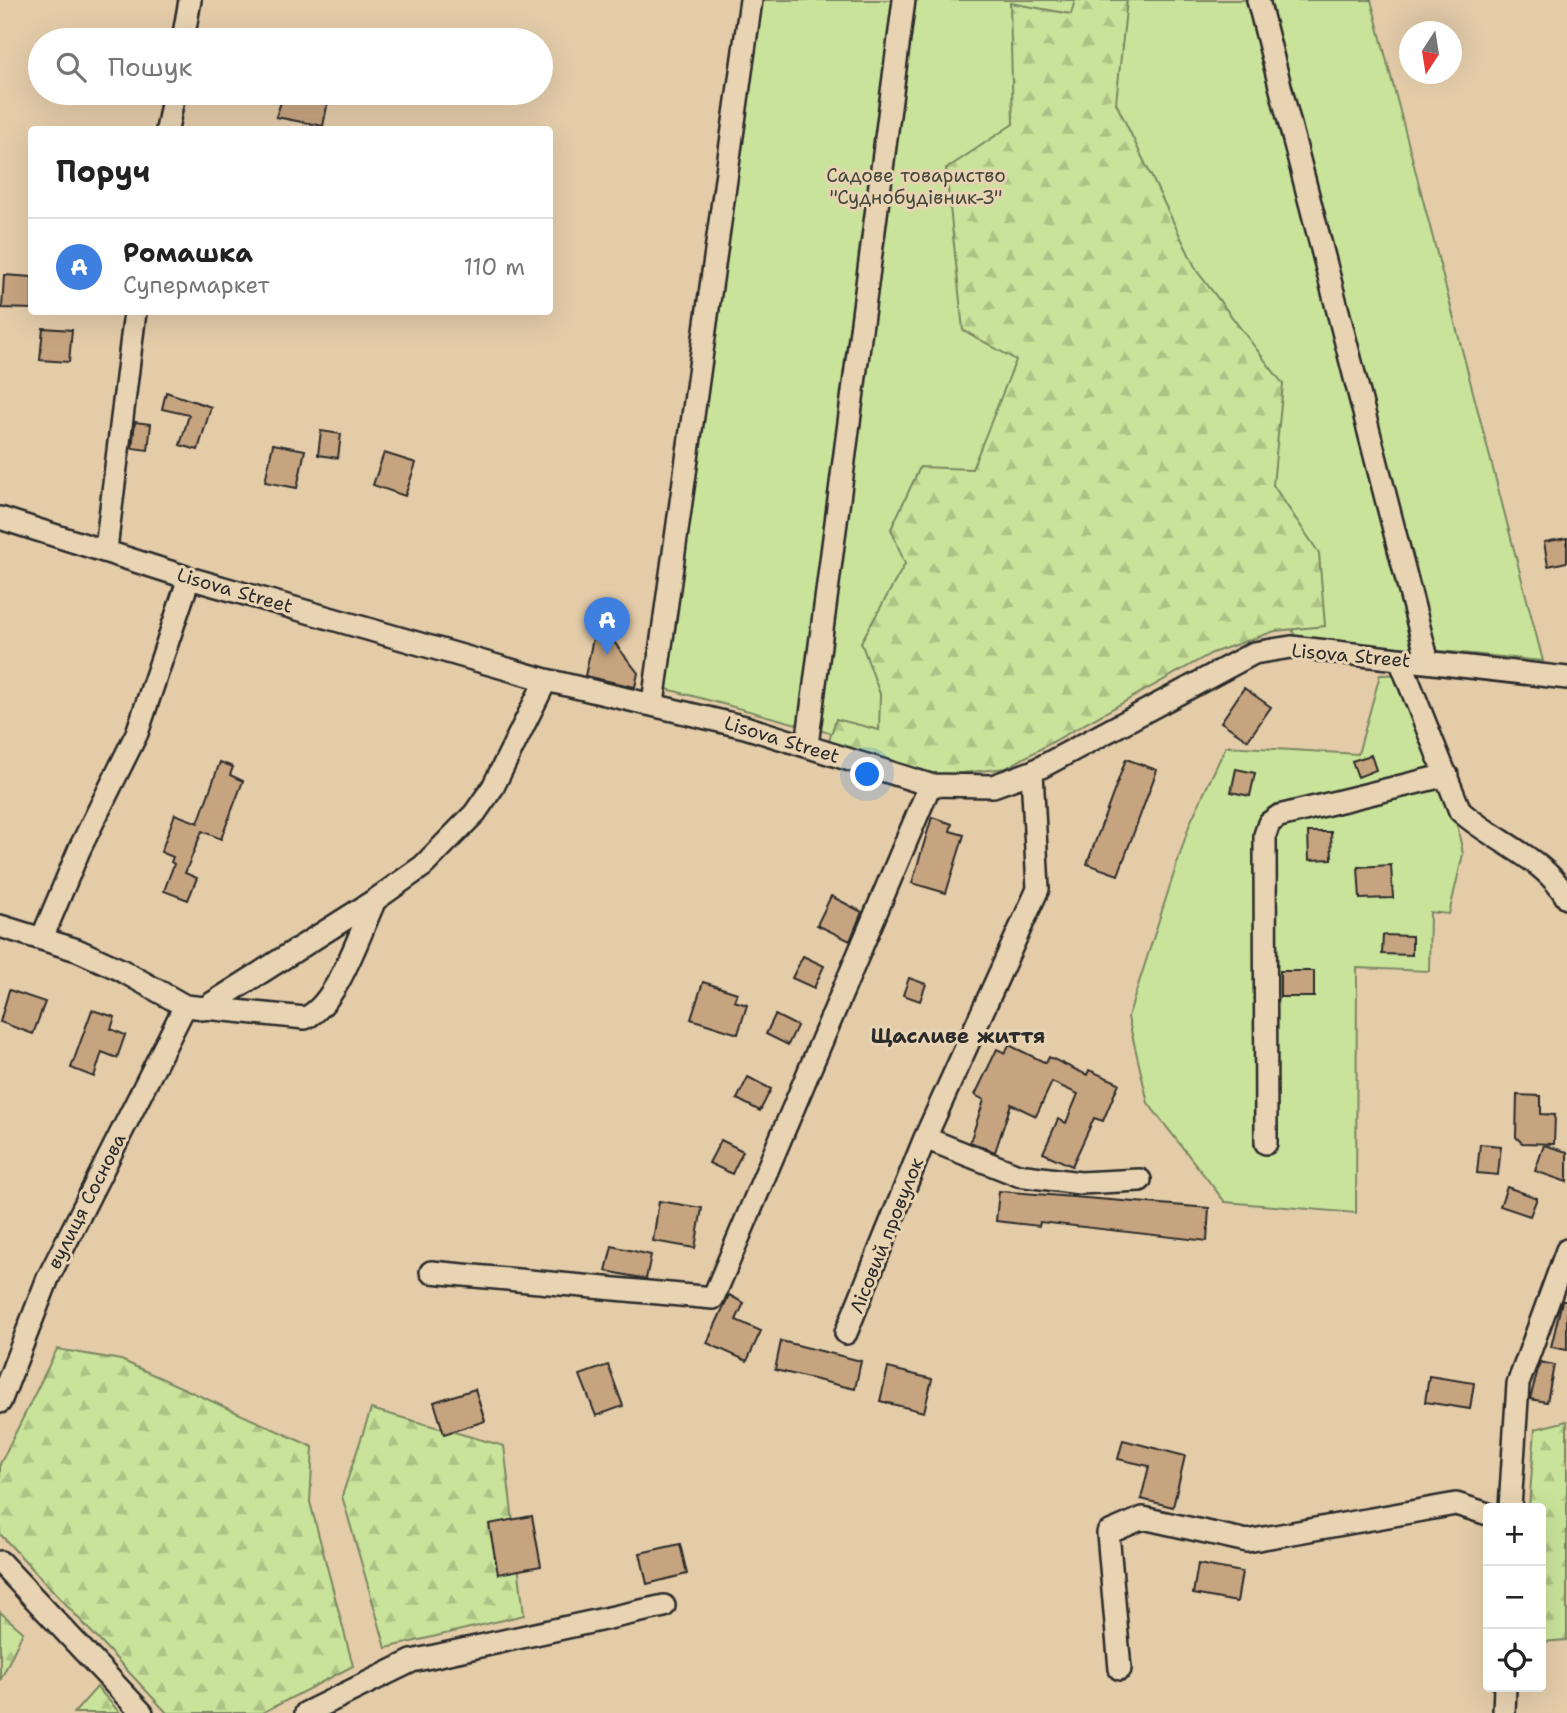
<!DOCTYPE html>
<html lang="uk">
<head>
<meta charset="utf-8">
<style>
	body { margin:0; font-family:"Shantell Sans",sans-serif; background:#f6f6f6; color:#222 }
	.controls { position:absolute; right:21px; bottom:21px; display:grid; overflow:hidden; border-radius:7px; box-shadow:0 7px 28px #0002 }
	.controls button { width:63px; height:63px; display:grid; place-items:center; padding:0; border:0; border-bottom:2px solid #e0e0e0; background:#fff; color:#222; font:35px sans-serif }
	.compass { position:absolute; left:1399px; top:21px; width:63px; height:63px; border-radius:50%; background:#fff; box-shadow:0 7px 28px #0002; rotate:192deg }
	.you { position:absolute; left:868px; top:775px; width:24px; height:24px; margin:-18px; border:5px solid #fff; border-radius:50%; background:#1a73e8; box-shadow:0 0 0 10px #1a73e833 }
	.badge { display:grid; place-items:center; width:46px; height:46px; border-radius:50%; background:#0f766e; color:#fff; font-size:23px; font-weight:700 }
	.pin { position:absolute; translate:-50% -58px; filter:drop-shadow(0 2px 4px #0008) }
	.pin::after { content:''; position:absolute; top:37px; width:24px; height:21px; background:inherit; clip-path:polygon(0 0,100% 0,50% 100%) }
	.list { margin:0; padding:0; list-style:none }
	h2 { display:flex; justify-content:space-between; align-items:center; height:91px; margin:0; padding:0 28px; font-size:30px }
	h2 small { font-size:23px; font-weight:400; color:#767676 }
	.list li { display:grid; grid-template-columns:46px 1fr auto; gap:21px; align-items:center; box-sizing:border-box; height:98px; padding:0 28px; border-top:2px solid #e0e0e0 }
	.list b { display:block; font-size:26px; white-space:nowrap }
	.list p { margin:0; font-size:23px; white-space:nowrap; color:#767676 }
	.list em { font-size:23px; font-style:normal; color:#767676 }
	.icon { flex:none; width:38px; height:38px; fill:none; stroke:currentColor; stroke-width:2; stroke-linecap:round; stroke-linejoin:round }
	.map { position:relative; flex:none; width:1567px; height:1713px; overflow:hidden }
	.search { position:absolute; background:#fff; box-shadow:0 7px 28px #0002; left:28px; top:28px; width:525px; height:77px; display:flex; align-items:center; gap:18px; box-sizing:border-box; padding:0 24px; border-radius:38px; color:#767676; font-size:26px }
	.panel { position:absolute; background:#fff; box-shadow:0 7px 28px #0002; left:28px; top:126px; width:525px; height:189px; border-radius:7px }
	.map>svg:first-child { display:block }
	.green { fill:#c9e39a; stroke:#7a8762; stroke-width:2 }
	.forest { fill:url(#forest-firs); stroke:#7a8762; stroke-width:2 }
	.building { fill:#c7a480; stroke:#2b2b2b; stroke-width:2 }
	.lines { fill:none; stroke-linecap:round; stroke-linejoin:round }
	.minor-casing { stroke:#2b2b2b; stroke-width:26 }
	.minor { stroke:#e8d3b2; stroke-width:21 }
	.labels { text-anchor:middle; stroke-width:6; stroke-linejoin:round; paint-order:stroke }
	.park-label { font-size:19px; fill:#43473c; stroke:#e8d3b2 }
	.street-label { font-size:19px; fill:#2b2b2b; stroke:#e8d3b2 }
	.neighbourhood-label { font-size:21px; font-weight:bold; fill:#2b2b2b; stroke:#e8d3b2 }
</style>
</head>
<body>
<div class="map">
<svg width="1567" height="1713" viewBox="0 0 1567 1713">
	<defs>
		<pattern id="forest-firs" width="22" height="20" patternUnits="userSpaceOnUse" patternTransform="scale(1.75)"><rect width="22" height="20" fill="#c9e39a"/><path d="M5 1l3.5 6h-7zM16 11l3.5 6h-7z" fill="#adc385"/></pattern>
	</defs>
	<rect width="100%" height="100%" fill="#e4cca9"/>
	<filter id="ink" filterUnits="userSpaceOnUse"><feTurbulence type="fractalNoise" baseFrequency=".0143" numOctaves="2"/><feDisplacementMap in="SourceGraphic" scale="14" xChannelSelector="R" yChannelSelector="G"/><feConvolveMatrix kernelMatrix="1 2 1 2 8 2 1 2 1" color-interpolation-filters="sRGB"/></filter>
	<g filter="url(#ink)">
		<!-- green -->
		<path class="green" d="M753 0H1371L1543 661 1295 637 1126 137 935 761 663 688Z
			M1406 674 1447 775 1463 854 1449 914 1430 912 1429 971 1357 968 1356 1213 1225 1202 1148 1103 1128 1017 1190 823 1226 746 1358 754 1380 675Z"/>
		<!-- forest -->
		<path class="forest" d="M1075 0H1127L1116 103 1197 271 1283 384 1273 485 1319 553 1325 626 1275 631 1212 653 1006 768 937 776 828 744 836 719 879 730 880 694 861 642 905 564 891 529 920 467 972 469 1016 360 963 330 946 169 1013 124 1010 3 1071 14Z
			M57 1349 121 1360 313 1447 310 1502 353 1666 262 1713H167L0 1534V1464Z
			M371 1409 504 1446 524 1615 386 1648 342 1496Z
			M1567 1421V1640L1541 1642V1508H1529L1535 1429Z
			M0 1612 23 1632 0 1681Z
			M97 1687 120 1713H74Z"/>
		<!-- building -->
		<path class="building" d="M284 93H311L310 98 328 101 323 126 276 117Z
			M4 275 32 277V309L2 308Z
			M43 328 72 330 69 362 40 360Z
			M166 392 211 407 198 450 180 445 189 415 162 409Z
			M135 422 151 424 148 450 132 448Z
			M321 431 341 434 338 458 318 455Z
			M273 444 305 450 297 488 265 482Z
			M384 453 416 463 405 496 373 485Z
			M1567 538V562L1548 566 1544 542Z
			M594 634 610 637 638 673 635 687 585 676Z
			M1244 688 1271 707 1248 740 1221 722Z
			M1371 755 1376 770 1358 777 1352 761Z
			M1126 759 1157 770 1118 875 1087 864Z
			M220 762 233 767 230 775 243 781 221 839 202 831 185 873 197 878 188 900 164 891 174 864 171 862 173 857 161 852 175 814 198 823Z
			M1236 769 1255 773 1250 796 1231 792Z
			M932 817 952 824 950 831 964 835 946 893 912 883Z
			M1308 832H1331L1332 859 1309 860Z
			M1391 865 1393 898 1360 899 1358 867Z
			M831 896 862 912 850 941 817 925Z
			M1383 935 1412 936V955L1382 954Z
			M803 956 824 966 814 988 792 978Z
			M1280 971H1314V997H1280Z
			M909 978 926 984 920 1001 903 995Z
			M703 982 737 993 734 1001 747 1005 738 1034 691 1019Z
			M9 990 45 1002 33 1034 0 1022Z
			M92 1010 115 1017 111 1029 125 1035 117 1058 102 1052 94 1077 71 1068Z
			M775 1015 797 1026 788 1045 766 1034Z
			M1009 1045 1046 1063 1049 1057 1087 1075 1089 1070 1119 1083 1103 1121 1094 1118 1072 1166 1043 1153 1058 1119 1066 1123 1078 1094 1052 1082 1036 1116 1011 1104 995 1152 970 1142 984 1100 975 1095 997 1049 1005 1053Z
			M748 1077 771 1089 760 1111 737 1099Z
			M1517 1095 1541 1096V1114L1555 1115 1554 1144 1522 1143 1516 1137Z
			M721 1140 743 1151 732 1174 709 1163Z
			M1480 1144 1501 1146 1498 1175 1477 1173Z
			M1544 1145 1567 1152V1182L1535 1171Z
			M1507 1187 1537 1198 1530 1216 1500 1206Z
			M999 1191 1209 1208 1207 1241 1040 1222 1039 1226 996 1221Z
			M659 1201 702 1208 695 1248 653 1241Z
			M612 1246 651 1255 646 1279 606 1271Z
			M729 1295 744 1303 736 1320 761 1331 747 1361 707 1343Z
			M1562 1301H1567V1350L1551 1347Z
			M781 1341 861 1361 855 1389 775 1370Z
			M1540 1362 1554 1365 1547 1402 1530 1399Z
			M608 1365 623 1406 596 1416 580 1375Z
			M888 1368 932 1379 924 1412 880 1401Z
			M1429 1376 1474 1383 1470 1409 1425 1402Z
			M475 1389 485 1421 444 1434 434 1402Z
			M1123 1440 1185 1456 1173 1507 1141 1499 1149 1466 1118 1459Z
			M532 1516 541 1566 498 1574 489 1524Z
			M680 1544 687 1574 647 1584 640 1553Z
			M1198 1564 1242 1572 1237 1602 1193 1594Z"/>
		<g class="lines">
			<defs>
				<path id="minor" d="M1258 0 1428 662
					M183 40 190 0
					M167 130 174 93
					M0 518 189 578 546 680 745 727 930 785 993 786 1032 772 1254 653 1291 647 1567 678
					M106 549 135 312
					M1400 660 1460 811C1493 841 1545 858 1567 898
					M653 703 751 0
					M807 745 904 0
					M1032 772 1038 889 925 1138 1018 1175 1080 1183 1140 1180
					M0 926 77 950 119 969 185 1006 305 1018C337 1005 360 932 375 900
					M42 938 80 848 137 733 189 578
					M203 1009 375 900 423 866 475 813 493 787 546 680
					M1266 1143 1265 835 1269 823 1279 816 1447 775
					M431 1272 713 1298 930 785
					M846 1333 925 1138
					M0 1402 48 1278 185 1006
					M1510 1508 1518 1384 1567 1250
					M0 1562 142 1713
					M1120 1669 1108 1533 1143 1518 1247 1541 1456 1504 1488 1514
					M306 1713 412 1661 664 1606
					M1504 1713 1505 1687"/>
			</defs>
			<!-- minor casing -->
			<use href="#minor" class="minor-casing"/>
			<!-- minor -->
			<use href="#minor" class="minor"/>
		</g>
	</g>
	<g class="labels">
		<!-- park labels -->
		<g class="park-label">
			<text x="916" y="182">Садове товариство<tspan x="916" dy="22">"Суднобудівник-3"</tspan></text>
		</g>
		<!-- street labels -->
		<g class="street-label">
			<text transform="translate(235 590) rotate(16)" y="7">Lisova Street</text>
			<text transform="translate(1351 655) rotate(5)" y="7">Lisova Street</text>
			<text transform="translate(782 739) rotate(17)" y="7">Lisova Street</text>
			<text transform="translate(86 1201) rotate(-63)" y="7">вулиця Соснова</text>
			<text transform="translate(886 1235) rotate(-68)" y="7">Лісовий провулок</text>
		</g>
		<!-- neighbourhood labels -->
		<g class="neighbourhood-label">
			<text x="958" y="1043">Щасливе життя</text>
		</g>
	</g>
</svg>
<div class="controls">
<button>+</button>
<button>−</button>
<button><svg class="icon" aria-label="locate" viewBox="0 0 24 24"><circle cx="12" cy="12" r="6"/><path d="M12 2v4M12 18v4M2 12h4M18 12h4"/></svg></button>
</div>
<svg class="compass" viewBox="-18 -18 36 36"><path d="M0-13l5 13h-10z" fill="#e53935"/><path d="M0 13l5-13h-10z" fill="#767676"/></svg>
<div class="you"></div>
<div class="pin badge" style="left:607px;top:655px;background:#3f7fe0">A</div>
<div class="search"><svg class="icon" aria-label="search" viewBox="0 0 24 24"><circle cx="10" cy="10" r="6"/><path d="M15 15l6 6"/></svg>Пошук</div>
<section class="panel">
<h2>Поруч<small></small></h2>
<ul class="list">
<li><span class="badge" style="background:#3f7fe0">A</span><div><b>Ромашка</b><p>Супермаркет</p></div><em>110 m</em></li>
</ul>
</section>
</div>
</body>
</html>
